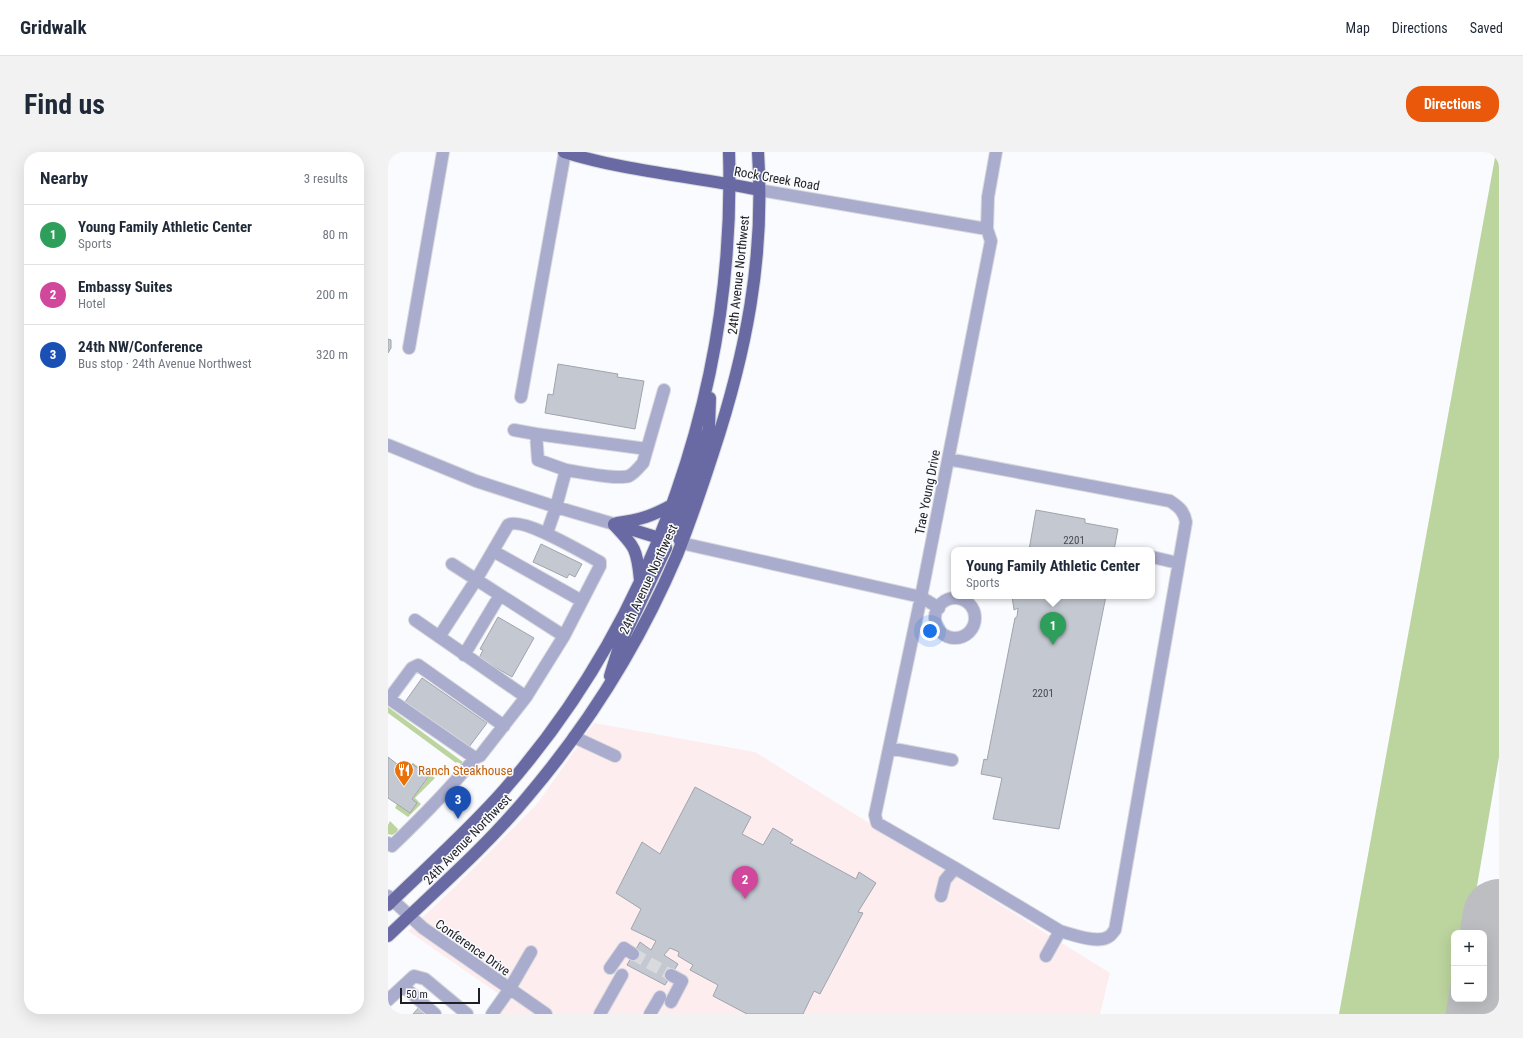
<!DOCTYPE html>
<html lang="en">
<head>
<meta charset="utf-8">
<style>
	body { margin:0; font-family:"Roboto Condensed",sans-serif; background:#f2f2f3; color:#1f2937 }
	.controls { position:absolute; right:12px; bottom:12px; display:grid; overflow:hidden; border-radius:8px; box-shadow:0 4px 16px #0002 }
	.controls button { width:36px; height:36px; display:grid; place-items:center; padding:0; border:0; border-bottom:1px solid #e0e1e3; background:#fff; color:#1f2937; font:20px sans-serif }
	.scale { position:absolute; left:12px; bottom:10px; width:80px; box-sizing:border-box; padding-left:4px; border:2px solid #1f2024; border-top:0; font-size:11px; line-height:14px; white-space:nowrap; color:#1f2024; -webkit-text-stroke:3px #fafbff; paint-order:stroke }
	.you { position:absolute; left:542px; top:479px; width:14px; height:14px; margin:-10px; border:3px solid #fff; border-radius:50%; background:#1a73e8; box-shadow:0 0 0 6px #1a73e833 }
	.badge { display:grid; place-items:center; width:26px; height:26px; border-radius:50%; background:#ea580c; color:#fff; font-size:13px; font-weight:700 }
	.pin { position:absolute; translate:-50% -33px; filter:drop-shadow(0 1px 2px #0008) }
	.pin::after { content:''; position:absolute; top:21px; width:14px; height:12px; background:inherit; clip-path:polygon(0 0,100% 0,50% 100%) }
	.popup { position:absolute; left:563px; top:395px; width:204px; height:52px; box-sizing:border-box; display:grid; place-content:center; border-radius:8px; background:#fff; filter:drop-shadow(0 1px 3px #0005); font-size:13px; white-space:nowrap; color:#747a83 }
	.popup b { font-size:15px; color:#1f2937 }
	.popup::after { content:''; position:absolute; left:50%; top:100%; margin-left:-8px; border:8px solid transparent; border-top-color:#fff }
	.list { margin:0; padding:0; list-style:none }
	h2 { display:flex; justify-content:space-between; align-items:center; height:52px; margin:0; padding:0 16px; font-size:17px }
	h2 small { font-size:13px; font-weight:400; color:#747a83 }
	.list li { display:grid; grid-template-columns:26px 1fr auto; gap:12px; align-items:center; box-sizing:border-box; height:60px; padding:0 16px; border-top:1px solid #e0e1e3 }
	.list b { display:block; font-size:15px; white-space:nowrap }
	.list p { margin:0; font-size:13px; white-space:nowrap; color:#747a83 }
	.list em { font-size:13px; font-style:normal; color:#747a83 }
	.map { position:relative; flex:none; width:1111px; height:862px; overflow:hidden; border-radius:16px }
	header { display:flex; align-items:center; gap:24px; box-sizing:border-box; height:56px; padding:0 20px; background:#fff; border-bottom:1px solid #e0e1e3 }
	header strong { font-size:19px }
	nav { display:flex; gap:22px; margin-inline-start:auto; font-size:14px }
	.intro { display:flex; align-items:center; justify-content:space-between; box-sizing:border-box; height:96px; padding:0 24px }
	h1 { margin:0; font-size:28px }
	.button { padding:10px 18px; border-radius:16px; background:#ea580c; color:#fff; font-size:14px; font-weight:700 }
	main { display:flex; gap:24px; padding:0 24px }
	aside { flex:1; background:#fff; border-radius:16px; box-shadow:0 4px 16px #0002 }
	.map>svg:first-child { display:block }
	.commercial { fill:#fdedee }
	.green { fill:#bcd49e }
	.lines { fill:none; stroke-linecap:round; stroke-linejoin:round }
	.runway { stroke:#bdbec2; stroke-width:72 }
	.building { fill:#c4c8d1; stroke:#a1a4ad }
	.minor-tunnel { stroke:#d9dade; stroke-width:12; stroke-dasharray:12 6; stroke-linecap:butt }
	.minor-casing { stroke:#d7d8dc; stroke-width:14 }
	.major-casing { stroke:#d7d8dc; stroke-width:14 }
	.minor { stroke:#aaaccd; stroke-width:12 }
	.major { stroke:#696aa3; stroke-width:12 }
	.labels { text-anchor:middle; stroke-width:3; stroke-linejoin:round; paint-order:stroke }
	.number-label { font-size:11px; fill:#484a4f }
	.street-label { font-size:13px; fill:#1f2024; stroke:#fafbff }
	.food-label { font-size:13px; fill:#c56008; stroke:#fafbff; text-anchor:start }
</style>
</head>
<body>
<header>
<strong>Gridwalk</strong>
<nav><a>Map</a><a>Directions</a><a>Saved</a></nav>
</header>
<div class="intro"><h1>Find us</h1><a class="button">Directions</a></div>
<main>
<aside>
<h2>Nearby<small>3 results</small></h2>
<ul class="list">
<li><span class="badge" style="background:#2e9e5b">1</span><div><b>Young Family Athletic Center</b><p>Sports</p></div><em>80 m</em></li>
<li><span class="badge" style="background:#d1479c">2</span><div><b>Embassy Suites</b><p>Hotel</p></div><em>200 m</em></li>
<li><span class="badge" style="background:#1a4fb4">3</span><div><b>24th NW/Conference</b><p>Bus stop · 24th Avenue Northwest</p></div><em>320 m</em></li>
</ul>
</aside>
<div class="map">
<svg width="1111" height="862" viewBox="0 0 1111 862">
	<rect width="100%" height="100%" fill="#fafbff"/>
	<!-- commercial -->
	<path class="commercial" d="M206 571 367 600 722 821 712 862H109L118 847 20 779 68 734 149 652Z"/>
	<!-- green -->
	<path class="green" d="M1108 0H1111V605L1081 781H1066V847H1070L1067 862H951Z
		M0 555 75 610V613L69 610 68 611 0 561Z
		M25 611 47 626 27 646 33 652 20 665 7 656 9 652 22 661 24 647 41 625 24 612Z
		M2 669 10 677 9 680 4 683 0 682V673Z"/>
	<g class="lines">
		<!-- runway -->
		<path class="runway" d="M1094 862 1111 763"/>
	</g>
	<!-- building -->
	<path class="building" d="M0 187 3 188V196L0 201Z
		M170 212 230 222 229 225 256 229 247 277 157 261 160 242 165 243Z
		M648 358 697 367V371L730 377 726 398H641Z
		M153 392 194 412 187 425 181 422 179 426 145 410Z
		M624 444H718L671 677 605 667 614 626 593 622 596 607 599 608 627 466 629 465 630 456 626 458Z
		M110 465 146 486 124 525 91 506 95 498 92 497Z
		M34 526 99 571 81 595 17 550Z
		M0 605 18 619 24 612 41 624 24 647 29 651 22 661 0 646Z
		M307 635 363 665 354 682 375 693 385 676 405 688 402 691 468 727 471 720 488 731 470 760 475 761 432 842 426 839 415 862H359L325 844 330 833 302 818 305 813 290 804 291 800 282 796 276 803 290 812 277 833 239 813 252 790 263 798 268 789 243 777 253 757 228 741 254 690 272 702Z
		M32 854 40 862H25Z"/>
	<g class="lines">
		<!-- minor-tunnel -->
		<path class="minor-tunnel" d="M245 802 283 823"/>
		<defs>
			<path id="minor" d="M371 38 599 77
				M21 196 55 0
				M133 245 177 0
				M126 278 148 282 150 308 178 318 168 355 159 381
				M148 282 259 297
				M0 293 88 329 168 355 226 372
				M560 307 782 349C791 355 796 359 798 370L727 778C725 780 723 784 720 785 709 792 683 782 672 779
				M178 318C192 320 230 328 241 324 247 321 251 315 255 311L276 238
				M293 391 533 445 603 89 599 77 600 45 608 0
				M105 399 194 449
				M764 405 790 411
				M547 466a20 20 0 1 1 40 0a20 20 0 1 1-40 0Z
				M551 456 533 445 487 663 489 671 567 716 557 728 553 744
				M27 468 138 545
				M51 485 88 428 120 373C134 364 197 402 212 410V414L176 484
				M76 503 112 443
				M0 546 87 606 92 604 138 545 176 484 64 412
				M1 547 24 516 30 513 116 574
				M186 585 227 604
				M501 596 564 608
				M0 691 4 694C33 666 61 638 87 606
				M567 716 672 779 658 804
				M0 744 35 776 158 862
				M222 816 236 796 245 802
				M283 823 294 829 283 850
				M15 834 47 862
				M0 848 26 824 37 827 79 862
				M104 862 121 838 143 800
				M212 862 234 823
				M262 862 272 845"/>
			<path id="major" d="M176 0C240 20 306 24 371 38
				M229 371C252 368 264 364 284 353
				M226 373C247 395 249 397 252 428
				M293 391 289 382V373L306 324 321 276 322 246
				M222 524 231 495 278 396 277 391 271 386 226 372
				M0 753C39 715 80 679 116 638 269 464 348 230 341 0
				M0 784C48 738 98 695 140 644 201 572 252 490 289 403 302 370 314 335 325 301 358 201 377 106 370 0"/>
		</defs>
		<!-- minor casing -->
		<use href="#minor" class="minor-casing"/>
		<!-- major casing -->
		<use href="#major" class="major-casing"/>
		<!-- minor -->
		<use href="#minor" class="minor"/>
		<!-- major -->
		<use href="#major" class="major"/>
	</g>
	<!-- icons -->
	<defs>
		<symbol id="restaurant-pin" viewBox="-11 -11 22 30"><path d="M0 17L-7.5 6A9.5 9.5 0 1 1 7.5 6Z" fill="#e8710a" stroke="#fafbff"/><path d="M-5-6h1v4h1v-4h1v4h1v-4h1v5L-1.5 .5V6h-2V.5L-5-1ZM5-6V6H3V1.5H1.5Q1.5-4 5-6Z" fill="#fff"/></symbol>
	</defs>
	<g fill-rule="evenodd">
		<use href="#restaurant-pin" x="5" y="607" width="22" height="30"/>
	</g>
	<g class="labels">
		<!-- number labels -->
		<g class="number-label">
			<text x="686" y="392">2201</text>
			<text x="655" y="545">2201</text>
		</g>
		<!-- street labels -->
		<g class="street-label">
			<text transform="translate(389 26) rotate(10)" y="5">Rock Creek Road</text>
			<text transform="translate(350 123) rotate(-84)" y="5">24th Avenue Northwest</text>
			<text transform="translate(539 340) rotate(-79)" y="5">Trae Young Drive</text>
			<text transform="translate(260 427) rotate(-65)" y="5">24th Avenue Northwest</text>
			<text transform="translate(79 687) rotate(-46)" y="5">24th Avenue Northwest</text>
			<text transform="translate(85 795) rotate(35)" y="5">Conference Drive</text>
		</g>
		<!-- food labels -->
		<g class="food-label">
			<text x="30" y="623">Ranch Steakhouse</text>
		</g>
	</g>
</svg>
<div class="controls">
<button>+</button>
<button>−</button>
</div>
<div class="scale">50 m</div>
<div class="you"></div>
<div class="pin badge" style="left:665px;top:493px;background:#2e9e5b">1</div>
<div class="popup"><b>Young Family Athletic Center</b>Sports</div>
<div class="pin badge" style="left:357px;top:747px;background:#d1479c">2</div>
<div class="pin badge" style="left:70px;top:667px;background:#1a4fb4">3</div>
</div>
</main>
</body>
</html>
